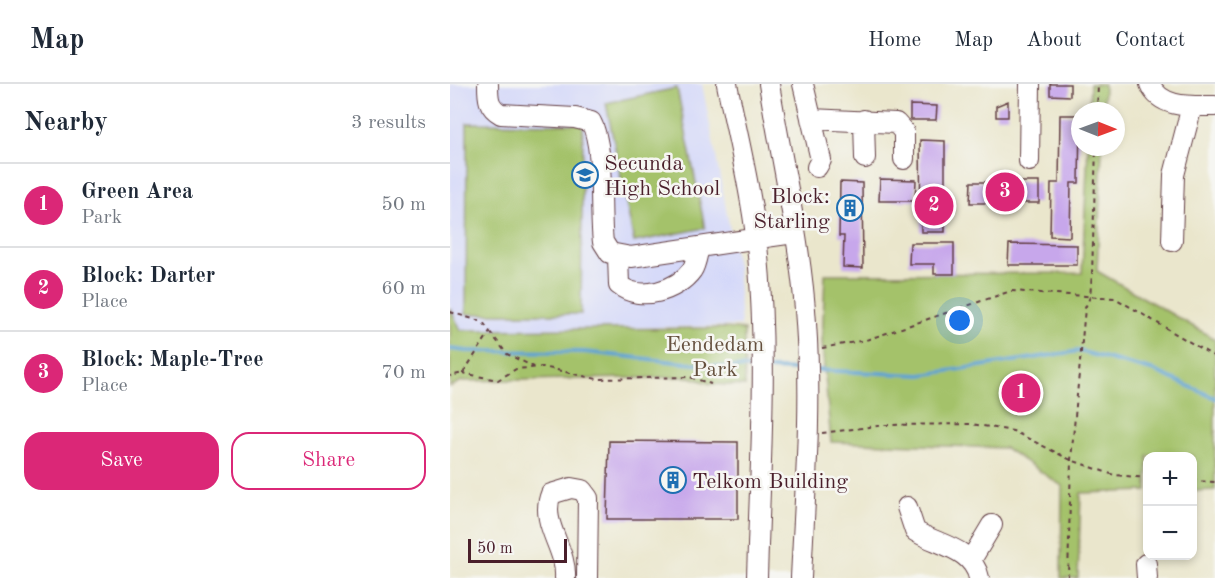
<!DOCTYPE html>
<html lang="en">
<head>
<meta charset="utf-8">
<style>
	body { margin:0; font-family:"Old Standard TT",serif; background:#f6f6f7; color:#1f2937 }
	.controls { position:absolute; right:18px; bottom:18px; display:grid; overflow:hidden; border-radius:12px; box-shadow:0 3px 9px #0003 }
	.controls button { width:54px; height:54px; display:grid; place-items:center; padding:0; border:0; border-bottom:2px solid #e0e1e3; background:#fff; color:#1f2937; font:30px sans-serif }
	.compass { position:absolute; left:621px; top:18px; width:54px; height:54px; border-radius:50%; background:#fff; box-shadow:0 3px 9px #0003; rotate:91deg }
	.scale { position:absolute; left:18px; bottom:15px; width:99px; box-sizing:border-box; padding-left:6px; border:3px solid #4a1f2b; border-top:0; font-size:16px; line-height:21px; white-space:nowrap; color:#4a1f2b; -webkit-text-stroke:4px #f6f6f2; paint-order:stroke }
	.you { position:absolute; left:510px; top:237px; width:21px; height:21px; margin:-15px; border:4px solid #fff; border-radius:50%; background:#1a73e8; box-shadow:0 0 0 9px #1a73e833 }
	.badge { display:grid; place-items:center; width:39px; height:39px; border-radius:50%; background:#db2777; color:#fff; font-size:20px; font-weight:700 }
	.pin { position:absolute; translate:-50% -50%; border:3px solid #fff; box-shadow:0 2px 6px #0006 }
	.list { margin:0; padding:0; list-style:none }
	h2 { display:flex; justify-content:space-between; align-items:center; height:78px; margin:0; padding:0 24px; font-size:26px }
	h2 small { font-size:20px; font-weight:400; color:#747a83 }
	.list li { display:grid; grid-template-columns:39px 1fr auto; gap:18px; align-items:center; box-sizing:border-box; height:84px; padding:0 24px; border-top:2px solid #e0e1e3 }
	.list b { display:block; font-size:22px; white-space:nowrap }
	.list p { margin:0; font-size:20px; white-space:nowrap; color:#747a83 }
	.list em { font-size:20px; font-style:normal; color:#747a83 }
	.actions { display:flex; gap:12px; padding:18px 24px }
	.actions a { flex:1; padding:14px 0; border:2px solid #db2777; border-radius:18px; text-align:center; font-size:21px; color:#db2777 }
	.actions .main { background:#db2777; color:#fff }
	.map { position:relative; flex:none; width:765px; height:494px; overflow:hidden }
	header { display:flex; align-items:center; gap:36px; box-sizing:border-box; height:84px; padding:0 30px; background:#fff; border-bottom:2px solid #e0e1e3 }
	header strong { font-size:28px }
	nav { display:flex; gap:33px; margin-inline-start:auto; font-size:21px }
	main { display:flex }
	aside { flex:1; background:#fff }
	.map>svg:first-child { display:block }
	.built { fill:#d4d8f9 }
	.green { fill:#a4c26a; stroke:#77704a; stroke-width:1.5 }
	.lines { fill:none; stroke-linecap:round; stroke-linejoin:round }
	.stream { stroke:#5ea3d3; stroke-width:4 }
	.building { fill:#c7a7eb }
	.minor-casing { stroke:#623d43; stroke-width:22 }
	.path { stroke:#623d43; stroke-width:2; stroke-dasharray:4.5 4.5; stroke-linecap:butt }
	.minor { stroke:#fff; stroke-width:20 }
	.labels { text-anchor:middle; stroke-width:5; stroke-linejoin:round; paint-order:stroke }
	.poi-label { font-size:22px; fill:#4a1f2b; stroke:#f6f6f2; text-anchor:start }
	.park-label { font-size:22px; fill:#65503e; stroke:#f6f6f2 }
</style>
</head>
<body>
<header>
<strong>Map</strong>
<nav><a>Home</a><a>Map</a><a>About</a><a>Contact</a></nav>
</header>
<main>
<aside>
<h2>Nearby<small>3 results</small></h2>
<ul class="list">
<li><span class="badge">1</span><div><b>Green Area</b><p>Park</p></div><em>50 m</em></li>
<li><span class="badge">2</span><div><b>Block: Darter</b><p>Place</p></div><em>60 m</em></li>
<li><span class="badge">3</span><div><b>Block: Maple-Tree</b><p>Place</p></div><em>70 m</em></li>
</ul>
<div class="actions"><a class="main">Save</a><a>Share</a></div>
</aside>
<div class="map">
<svg width="765" height="494" viewBox="0 0 765 494">
	<rect width="100%" height="100%" fill="#f6f6f2"/>
	<filter id="ink" filterUnits="userSpaceOnUse"><feTurbulence type="fractalNoise" baseFrequency=".0167" numOctaves="2"/><feDisplacementMap in="SourceGraphic" scale="12" xChannelSelector="R" yChannelSelector="G"/><feConvolveMatrix kernelMatrix="1 2 1 2 8 2 1 2 1" color-interpolation-filters="sRGB"/></filter>
	<filter id="wash" filterUnits="userSpaceOnUse"><feTurbulence type="fractalNoise" baseFrequency=".008" numOctaves="4" result="noise"/><feDisplacementMap in="SourceGraphic" scale="24" xChannelSelector="R" yChannelSelector="G"/><feGaussianBlur stdDeviation="1.35" result="paint"/><feColorMatrix in="noise" values="0 0 0 0 0 0 0 0 0 0 0 0 0 0 0 0 0 1.4 0 .05"/><feComposite in="paint" operator="in"/></filter>
	<g filter="url(#wash)">
		<rect width="100%" height="100%" fill="#eae6cc"/>
		<!-- built -->
		<path class="built" d="M0 0H252L287 182 291 242 11 246 0 224Z"/>
		<!-- green -->
		<path class="green" d="M640 0H654L653 27H639Z
			M227 4 255 144 184 158 156 19Z
			M17 39 133 40 131 230H16Z
			M638 63H652L647 187 765 255V406L743 407 742 372H698L697 407 631 409 628 494H611L612 402 555 364 381 358 372 259 375 190 632 189Z
			M0 224 11 246 275 244 294 246 295 302 261 300 240 293 12 297 0 303Z"/>
		<g class="lines">
			<!-- stream -->
			<path class="stream" d="M0 265 17 267 134 268 272 283 306 284
				M320 285 351 286
				M365 286 471 291 629 267 705 287 765 314"/>
		</g>
		<g id="blocks">
			<!-- building -->
			<path class="building" d="M600 0H620V12L600 11Z
				M558 17V33H546V22Z
				M460 21 487 22 486 36H460Z
				M610 31H630L629 99H621L620 153 600 152 601 99H609Z
				M470 56 495 57V148H471Z
				M430 95 466 96 465 117H429Z
				M390 98 412 99 413 184 393 183 394 152H389Z
				M521 98H589V119H520Z
				M460 159H504V190H484V180H459Z
				M559 160 627 161V181H558Z
				M159 357 288 358V435H157Z"/>
		</g>
	</g>
	<g filter="url(#ink)">
		<use href="#blocks" fill-opacity="0" stroke="#623d43" stroke-width="1.5"/>
		<g class="lines">
			<defs>
				<path id="minor" d="M38 0C38 14 38 23 51 30L125 34 141 38C155 63 149 127 153 158L160 169 181 173 344 149
					M277 0C287 50 300 101 306 152 319 265 310 381 307 494
					M319 0C332 79 351 159 356 239 362 323 355 409 351 494
					M353 0 371 76 367 83
					M700 0C710 25 742 22 765 22
					M361 35 446 39 454 48V75
					M414 36 415 74
					M579 77 580 0
					M722 157 724 91 742 22
					M168 172 169 201C190 218 227 207 242 186 246 180 247 170 249 163
					M457 423 465 447C487 461 523 464 529 494
					M521 476 542 441
					M696 480 697 494
					M115 494C117 464 89 439 101 410L121 404 132 406 138 414 137 494"/>
			</defs>
			<!-- minor casing -->
			<use href="#minor" class="minor-casing"/>
			<!-- path -->
			<path class="path" d="M647 27 648 0
				M0 228 33 238 40 248 13 289 0 292
				M40 248 57 270 84 283
				M372 264 416 256 561 207 665 214 765 273
				M12 289 48 296 66 285 93 283 147 295 240 293 261 300
				M372 349 435 341 522 340 563 347 621 376 664 391 698 394
				M742 397 765 398
				M618 494 621 376 635 224 640 213 642 190 646 63"/>
			<!-- minor -->
			<use href="#minor" class="minor"/>
		</g>
	</g>
	<!-- icons -->
	<defs>
		<symbol id="school-ring" viewBox="-11 -11 22 22"><circle r="9.5" fill="#f6f6f2" stroke="#1f6fb2" stroke-width="1.5"/><path d="M0-5L7-2L0 1L-7-2ZM-4 1L0 2.5L4 1V4Q0 6-4 4Z" fill="#1f6fb2"/></symbol>
		<symbol id="building-ring" viewBox="-11 -11 22 22"><circle r="9.5" fill="#f6f6f2" stroke="#1f6fb2" stroke-width="1.5"/><path d="M-4-6H4V6H1V3H-1V6H-4ZM-2.5-4.3h1.7v1.8h-1.7ZM.8-4.3h1.7v1.8H.8ZM-2.5-1h1.7V.8h-1.7ZM.8-1h1.7V.8H.8Z" fill="#1f6fb2"/></symbol>
	</defs>
	<g fill-rule="evenodd">
		<use href="#school-ring" x="120" y="76" width="30" height="30"/>
		<use href="#building-ring" x="385" y="109" width="30" height="30"/>
		<use href="#building-ring" x="208" y="381" width="30" height="30"/>
	</g>
	<g class="labels">
		<!-- poi labels -->
		<g class="poi-label">
			<text x="154" y="86">Secunda<tspan x="154" dy="25">High School</tspan></text>
			<text x="380" y="119" text-anchor="end">Block:<tspan x="380" dy="25">Starling</tspan></text>
			<text x="242" y="404">Telkom Building</text>
		</g>
		<!-- park labels -->
		<g class="park-label">
			<text x="265" y="267">Eendedam<tspan x="265" dy="25">Park</tspan></text>
		</g>
	</g>
</svg>
<div class="controls">
<button>+</button>
<button>−</button>
</div>
<svg class="compass" viewBox="-18 -18 36 36"><path d="M0-13l5 13h-10z" fill="#e53935"/><path d="M0 13l5-13h-10z" fill="#747a83"/></svg>
<div class="scale">50 m</div>
<div class="you"></div>
<div class="pin badge" style="left:571px;top:309px">1</div>
<div class="pin badge" style="left:484px;top:122px">2</div>
<div class="pin badge" style="left:555px;top:108px">3</div>
</div>
</main>
</body>
</html>
